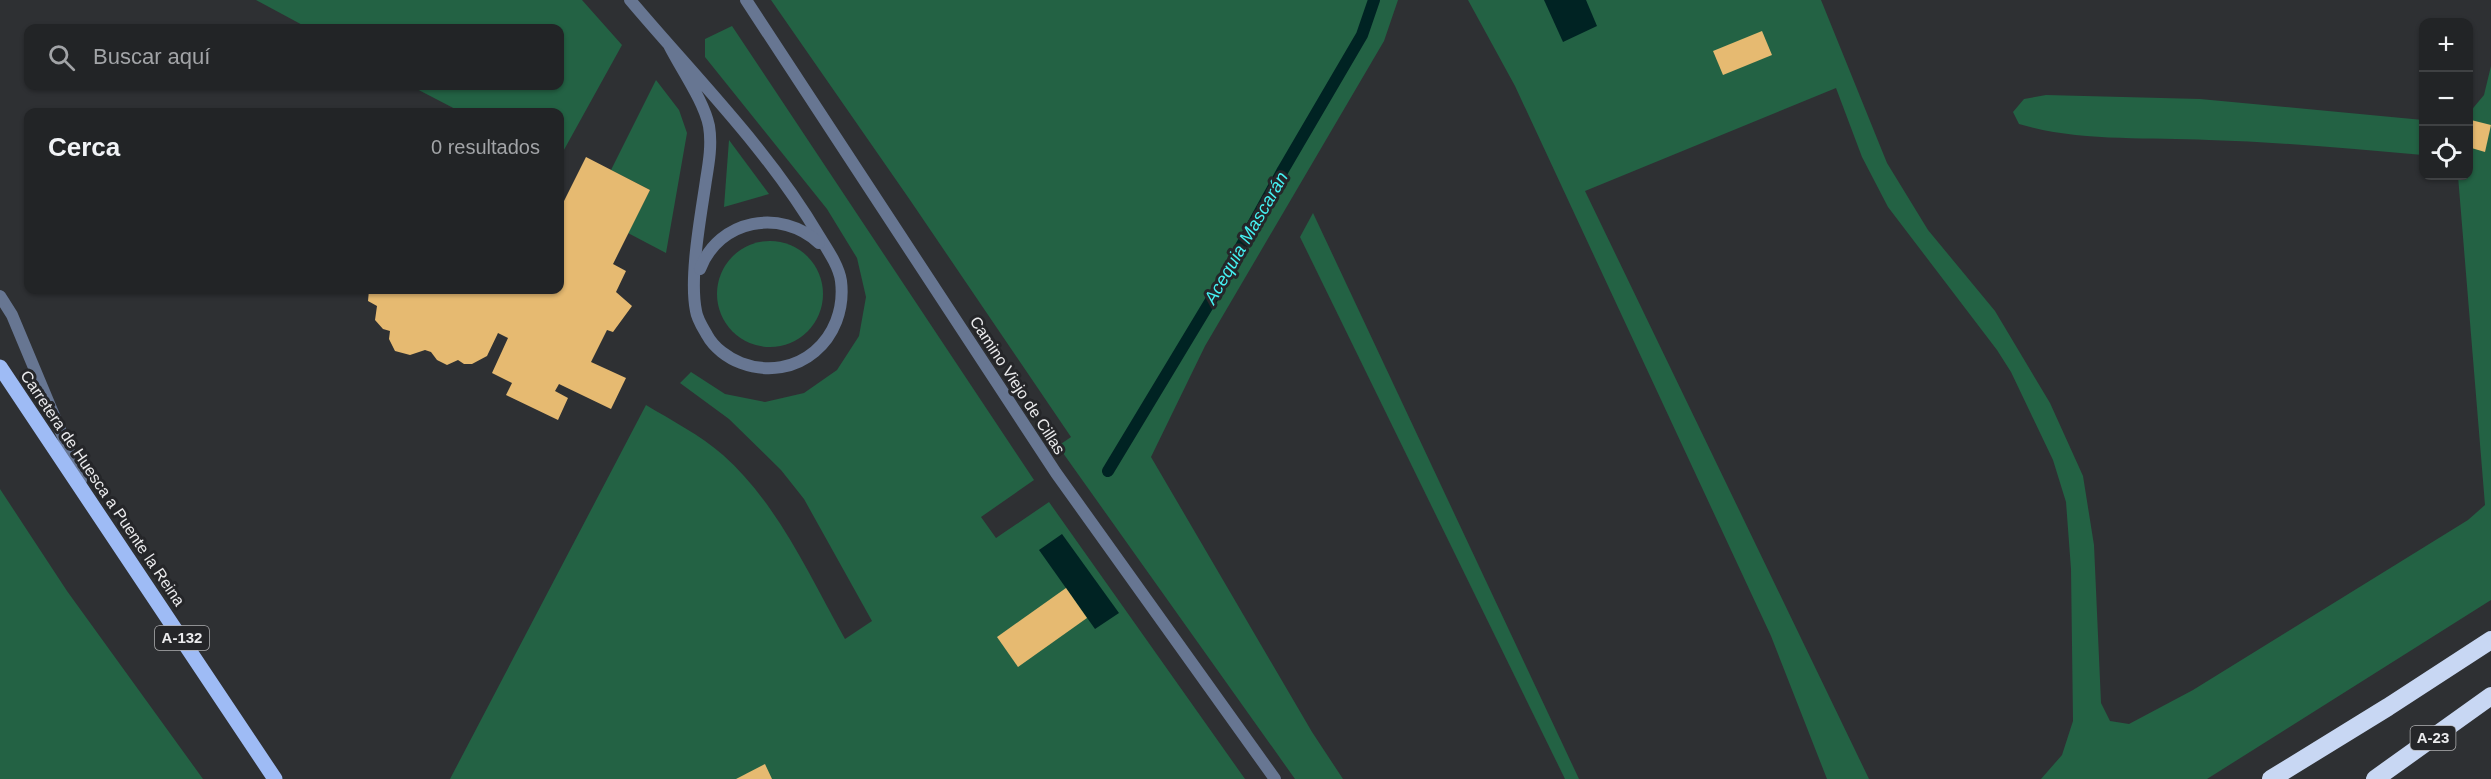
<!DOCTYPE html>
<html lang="es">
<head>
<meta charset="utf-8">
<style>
  :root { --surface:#222426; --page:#2e3032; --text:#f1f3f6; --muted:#a2a4a7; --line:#3f4143 }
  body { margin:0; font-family:Helvetica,sans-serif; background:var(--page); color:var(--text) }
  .controls { position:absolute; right:18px; top:18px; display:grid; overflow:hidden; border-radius:12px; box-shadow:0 2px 4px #0004 }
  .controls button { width:54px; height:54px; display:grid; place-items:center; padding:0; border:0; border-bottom:2px solid var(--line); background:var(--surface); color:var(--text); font:30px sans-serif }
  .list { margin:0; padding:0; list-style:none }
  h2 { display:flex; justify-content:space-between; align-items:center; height:78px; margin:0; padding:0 24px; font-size:26px }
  h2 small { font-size:20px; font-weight:400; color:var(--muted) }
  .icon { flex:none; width:33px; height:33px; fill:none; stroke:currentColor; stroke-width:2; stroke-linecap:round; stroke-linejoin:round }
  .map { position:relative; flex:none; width:2491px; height:779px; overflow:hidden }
  .search { position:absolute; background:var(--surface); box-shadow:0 2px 4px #0004; left:24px; top:24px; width:540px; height:66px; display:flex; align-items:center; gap:15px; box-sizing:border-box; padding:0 21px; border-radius:12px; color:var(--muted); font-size:22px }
  .panel { position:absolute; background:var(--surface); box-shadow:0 2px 4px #0004; left:24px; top:108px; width:540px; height:186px; border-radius:12px }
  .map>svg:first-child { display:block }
  .green { fill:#236244 }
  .water { fill:#002323 }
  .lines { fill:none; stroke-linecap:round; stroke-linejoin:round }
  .stream { stroke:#002323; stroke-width:12 }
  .building { fill:#e6ba71 }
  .lane { stroke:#677692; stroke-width:12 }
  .street { stroke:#677692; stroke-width:12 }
  .primary { stroke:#9ebbf5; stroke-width:15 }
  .highway { stroke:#c8d7f3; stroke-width:18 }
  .labels { text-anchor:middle; stroke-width:6; stroke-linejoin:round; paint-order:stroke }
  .shield { fill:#252629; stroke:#b0b0b2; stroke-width:1.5 }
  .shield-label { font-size:15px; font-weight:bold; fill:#ebebed }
  .street-label { font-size:16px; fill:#ebebed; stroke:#252629 }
  .water-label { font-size:18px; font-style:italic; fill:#45f0f1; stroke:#252629 }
</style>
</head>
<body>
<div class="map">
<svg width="2491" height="779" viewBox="0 0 2491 779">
  <rect width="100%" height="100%" fill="#2e3033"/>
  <g class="green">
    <polygon points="256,0 582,0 622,45 560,157 560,112 461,112 411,86 560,86 560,28 308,28"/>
    <polygon points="771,0 1398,0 1384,41 1205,346 1151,457 1312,732 1343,779 1295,779 1058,446 1071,437 910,200"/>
    <polygon points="1468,0 1821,0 1887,163 1928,230 1995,311 2050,403 2083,476 2094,545 2101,703 2110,721 2129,724 2193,690 2468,520 2485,505 2458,176 2468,176 2469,113 2484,95 2491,66 2491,600 2207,779 2041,779 2062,755 2073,721 2071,569 2066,502 2053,460 2011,372 1997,350 1888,207 1862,157 1836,88 1585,191 1869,779 1827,779 1771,636 1515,86"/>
    <path d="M 732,26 L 1034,480 L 981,517 L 996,538 L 1049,502 L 1245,779 L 450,779 L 646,405 C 671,420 700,435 723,455 C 778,504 809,575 845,639 L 872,621 L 804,499 L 781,470 L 729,419 L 680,383 L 691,372 L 725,394 L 765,402 L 804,393 L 837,370 L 859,336 L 866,297 L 857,258 L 827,209 L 705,57 L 705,39 Z"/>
    <polygon points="656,80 679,110 687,133 666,253 628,233 650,190 611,170"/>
    <path d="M 2046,95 L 2200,99 L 2423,120 L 2423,155 C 2352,149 2281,142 2209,140 C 2147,137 2079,142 2019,124 L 2013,112 L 2024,99 Z"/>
    <polygon points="729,140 769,194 724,207"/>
    <polygon points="1313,213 1579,779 1565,779 1300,237"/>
    <circle cx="770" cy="294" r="53"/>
    <polygon points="0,489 67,591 203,779 0,779"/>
  </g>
  <g class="water">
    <polygon points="1544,0 1586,0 1597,26 1563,42"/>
    <polygon points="1062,534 1119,613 1095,629 1039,550"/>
  </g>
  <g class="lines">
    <polyline class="stream" points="1108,471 1216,292 1283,170 1362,35 1374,0"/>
  </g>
  <g class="building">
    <polygon points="1762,31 1772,55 1723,75 1713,51"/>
    <polygon points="2471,120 2491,125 2485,152 2468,147 2468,130"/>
    <polygon points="586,157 650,190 613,264 626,271 616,292 632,306 613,332 607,330 591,362 626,378 611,409 559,384 555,391 568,398 558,420 506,395 512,383 492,373 508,338 498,333 487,356 472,364 464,364 458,360 447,365 437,360 431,352 425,350 410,355 395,351 389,339 390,331 383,329 375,320 377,306 368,301 369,290 560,290 560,209"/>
    <polygon points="1066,588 1087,618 1018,667 997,637"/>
    <polygon points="765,764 772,779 736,779"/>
  </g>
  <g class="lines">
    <g class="lane">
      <path d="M 630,0 C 695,77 768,149 819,236 C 827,249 839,266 841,281 C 848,339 797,384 741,363 C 728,358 714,348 707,335 C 703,328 697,319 696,311 C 689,277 701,215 706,180 C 709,162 712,144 709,126 C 704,101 681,69 669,45"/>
      <path d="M 700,269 C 719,219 781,208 819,243"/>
      <polyline points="0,296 12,315 81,480"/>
    </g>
    <polyline class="street" points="746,0 1056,473 1275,779"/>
    <polyline class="primary" points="0,367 275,779"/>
    <g class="highway">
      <polyline points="2271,779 2388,707 2491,640"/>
      <polyline points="2375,779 2491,696"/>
    </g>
  </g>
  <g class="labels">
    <g class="shield">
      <rect x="155" y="626" width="54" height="24" rx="4.5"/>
      <rect x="2410.5" y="726" width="45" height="24" rx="4.5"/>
    </g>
    <g class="shield-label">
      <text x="182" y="643">A-132</text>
      <text x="2433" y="743">A-23</text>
    </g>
    <g class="street-label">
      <text transform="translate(1018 385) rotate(57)" y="6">Camino Viejo de Cillas</text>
      <text transform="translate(103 488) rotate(56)" y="6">Carretera de Huesca a Puente la Reina</text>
    </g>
    <g class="water-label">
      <text transform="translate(1246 238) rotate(-60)" y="6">Acequia Mascarán</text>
    </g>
  </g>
</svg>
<div class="controls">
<button>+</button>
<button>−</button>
<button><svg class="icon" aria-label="locate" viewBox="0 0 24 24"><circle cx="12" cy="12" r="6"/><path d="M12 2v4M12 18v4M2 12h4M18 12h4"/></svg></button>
</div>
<div class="search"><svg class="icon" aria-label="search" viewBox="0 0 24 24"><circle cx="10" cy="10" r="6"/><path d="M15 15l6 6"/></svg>Buscar aquí</div>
<section class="panel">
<h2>Cerca<small>0 resultados</small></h2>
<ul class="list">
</ul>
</section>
</div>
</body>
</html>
